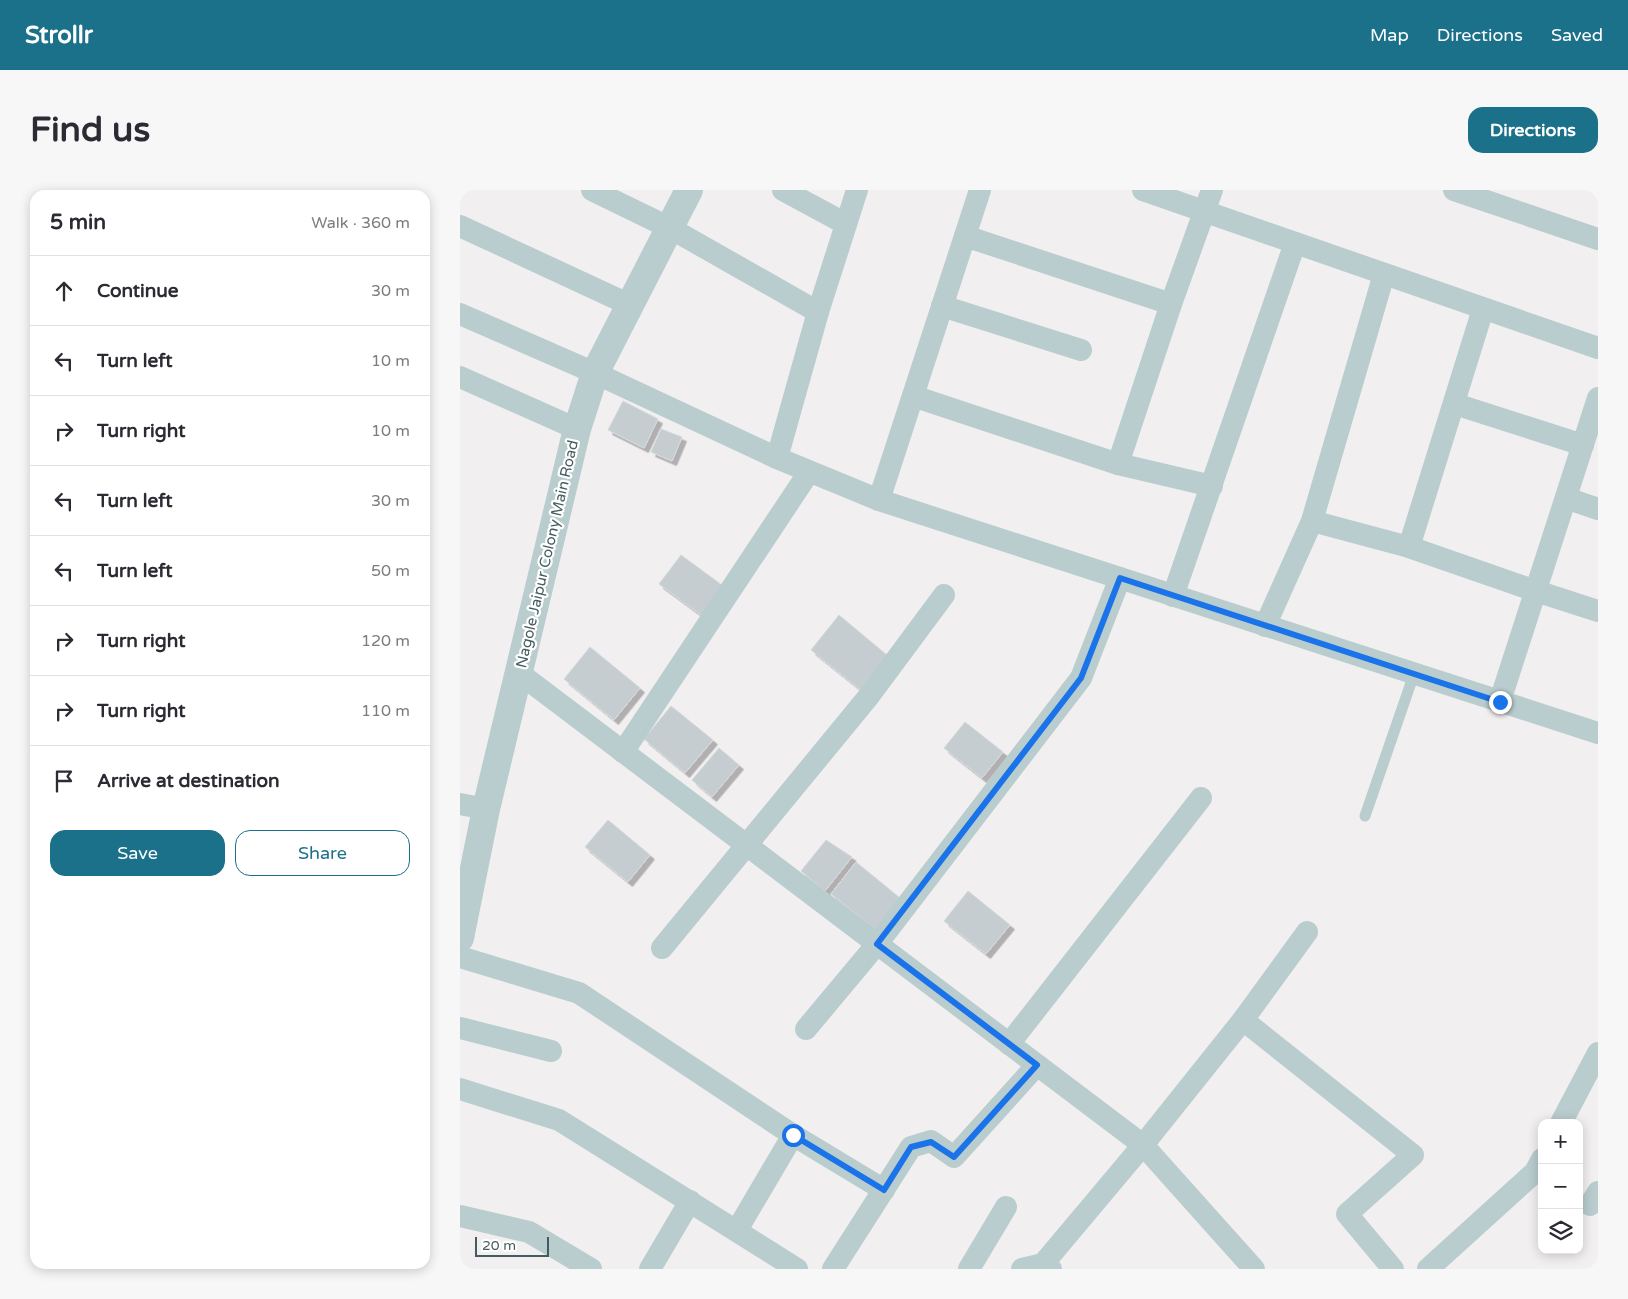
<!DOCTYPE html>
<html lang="en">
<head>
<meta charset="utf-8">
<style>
  :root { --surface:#fff; --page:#f7f7f7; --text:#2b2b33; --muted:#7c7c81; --line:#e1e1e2; --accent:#1b708a }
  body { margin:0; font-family:"Varela Round",sans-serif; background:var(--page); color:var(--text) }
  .controls { position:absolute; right:15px; bottom:15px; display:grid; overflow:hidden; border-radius:10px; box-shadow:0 2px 12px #0003 }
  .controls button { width:45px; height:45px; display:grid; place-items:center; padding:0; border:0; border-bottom:1px solid var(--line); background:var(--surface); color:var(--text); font:25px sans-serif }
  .scale { position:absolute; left:15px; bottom:12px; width:74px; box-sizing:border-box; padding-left:5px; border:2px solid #455c5f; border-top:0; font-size:14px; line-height:18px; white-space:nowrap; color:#455c5f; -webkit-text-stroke:4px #fff; paint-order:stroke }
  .stop { position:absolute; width:15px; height:15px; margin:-11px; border:4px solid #1a73e8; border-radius:50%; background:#fff }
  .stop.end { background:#1a73e8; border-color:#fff; box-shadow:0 1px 5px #0008 }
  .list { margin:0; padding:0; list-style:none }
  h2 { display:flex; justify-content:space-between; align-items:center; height:65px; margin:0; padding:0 20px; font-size:21px }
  h2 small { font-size:16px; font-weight:400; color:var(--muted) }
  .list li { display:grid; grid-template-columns:32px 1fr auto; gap:15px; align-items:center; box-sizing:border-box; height:70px; padding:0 20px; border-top:1px solid var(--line) }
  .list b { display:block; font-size:19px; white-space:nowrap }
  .list em { font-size:16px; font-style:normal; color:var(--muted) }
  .actions { display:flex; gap:10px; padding:15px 20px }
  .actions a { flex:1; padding:11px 0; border:1px solid var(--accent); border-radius:15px; text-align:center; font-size:18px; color:var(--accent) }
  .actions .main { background:var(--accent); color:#fff }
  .icon { flex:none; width:28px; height:28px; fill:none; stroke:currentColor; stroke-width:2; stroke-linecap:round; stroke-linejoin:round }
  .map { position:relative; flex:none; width:1138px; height:1079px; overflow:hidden; border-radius:15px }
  header { display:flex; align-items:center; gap:30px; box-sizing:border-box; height:70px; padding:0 25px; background:var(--accent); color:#fff }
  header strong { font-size:24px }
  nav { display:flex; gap:28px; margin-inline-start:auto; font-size:18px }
  .intro { display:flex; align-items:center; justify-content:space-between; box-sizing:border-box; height:120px; padding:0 30px }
  h1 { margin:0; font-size:35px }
  .button { padding:12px 22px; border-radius:15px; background:var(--accent); color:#fff; font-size:18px; font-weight:700 }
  main { display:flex; gap:30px; padding:0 30px }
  aside { flex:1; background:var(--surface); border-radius:15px; box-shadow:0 2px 12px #0003 }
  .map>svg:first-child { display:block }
  .building { fill:#c6cdd0; stroke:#d3d9dc; filter:url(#shadow) }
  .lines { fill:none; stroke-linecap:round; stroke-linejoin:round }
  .service { stroke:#b9ccce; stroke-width:11 }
  .minor { stroke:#b9ccce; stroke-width:22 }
  .tertiary { stroke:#b9ccce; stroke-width:28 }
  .route { stroke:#1a73e8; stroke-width:6 }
  .labels { text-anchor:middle; stroke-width:4.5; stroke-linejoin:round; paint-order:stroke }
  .street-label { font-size:15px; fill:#455c5f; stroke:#fff }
</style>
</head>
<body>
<header>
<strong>Strollr</strong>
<nav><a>Map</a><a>Directions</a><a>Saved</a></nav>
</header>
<div class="intro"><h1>Find us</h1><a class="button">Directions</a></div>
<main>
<aside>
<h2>5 min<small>Walk · 360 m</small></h2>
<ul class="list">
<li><svg class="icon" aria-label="ahead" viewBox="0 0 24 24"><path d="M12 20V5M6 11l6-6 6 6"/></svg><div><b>Continue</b></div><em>30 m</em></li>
<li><svg class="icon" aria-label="left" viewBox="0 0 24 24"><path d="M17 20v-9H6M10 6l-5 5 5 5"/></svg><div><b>Turn left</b></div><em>10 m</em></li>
<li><svg class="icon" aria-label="right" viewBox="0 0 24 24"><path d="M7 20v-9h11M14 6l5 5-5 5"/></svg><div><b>Turn right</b></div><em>10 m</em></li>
<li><svg class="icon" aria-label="left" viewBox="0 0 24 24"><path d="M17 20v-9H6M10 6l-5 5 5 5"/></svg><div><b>Turn left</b></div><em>30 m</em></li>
<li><svg class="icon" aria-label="left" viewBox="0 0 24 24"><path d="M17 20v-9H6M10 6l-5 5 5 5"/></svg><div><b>Turn left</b></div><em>50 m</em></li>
<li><svg class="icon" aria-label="right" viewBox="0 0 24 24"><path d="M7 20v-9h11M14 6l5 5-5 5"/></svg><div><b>Turn right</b></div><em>120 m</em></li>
<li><svg class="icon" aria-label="right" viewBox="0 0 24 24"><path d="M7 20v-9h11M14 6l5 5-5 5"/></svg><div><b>Turn right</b></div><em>110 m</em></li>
<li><svg class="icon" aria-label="arrive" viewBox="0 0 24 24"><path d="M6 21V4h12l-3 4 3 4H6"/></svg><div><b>Arrive at destination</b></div></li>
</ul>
<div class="actions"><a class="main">Save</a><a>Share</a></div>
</aside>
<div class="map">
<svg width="1138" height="1079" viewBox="0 0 1138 1079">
  <defs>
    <filter id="shadow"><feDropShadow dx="4.5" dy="4.5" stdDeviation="0" flood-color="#0004"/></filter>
  </defs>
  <rect width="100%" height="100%" fill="#f2eff0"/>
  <g class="building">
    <polygon points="163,211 198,229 184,258 148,240"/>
    <polygon points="201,239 222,247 212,271 191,262"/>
    <polygon points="221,365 266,398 244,427 199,394"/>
    <polygon points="379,425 428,466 401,500 351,460"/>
    <polygon points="130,457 180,498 154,530 104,489"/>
    <polygon points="211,516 253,550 225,583 184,549"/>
    <polygon points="505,532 543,562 522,588 484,558"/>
    <polygon points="259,558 279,575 252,607 232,590"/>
    <polygon points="148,630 190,665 168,692 125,657"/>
    <polygon points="366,650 392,667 365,701 341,681"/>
    <polygon points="396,672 440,708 415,739 371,704"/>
    <polygon points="508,701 550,735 526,764 484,731"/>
  </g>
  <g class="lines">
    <polyline class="service" points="905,626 954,484"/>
    <g class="minor">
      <polyline points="132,0 210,38 358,122"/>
      <polyline points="323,0 386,34"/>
      <polyline points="683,0 1138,158"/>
      <polyline points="994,0 1138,49"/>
      <polyline points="0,36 170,115"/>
      <polyline points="505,46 711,114"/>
      <polyline points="482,116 621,160"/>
      <polyline points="0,124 135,183 317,268 419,310 1138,543"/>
      <polyline points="0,187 117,239"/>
      <polyline points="453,206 658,274 752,296"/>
      <polyline points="995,214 1123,255"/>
      <polyline points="317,268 358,122 397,0"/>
      <polyline points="658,274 711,114 752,0"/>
      <polyline points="1106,308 1138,319"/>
      <polyline points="419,310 520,0"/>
      <polyline points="852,331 949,357 1076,401 1138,421"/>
      <polyline points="949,357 1023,119"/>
      <polyline points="713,406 835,53"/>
      <polyline points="805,436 852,331 924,84"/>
      <polyline points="59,483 683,955 794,1079"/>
      <polyline points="1040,511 1138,208"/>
      <polyline points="163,562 349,282"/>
      <polyline points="0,614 26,619"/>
      <polyline points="202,758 409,506 484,405"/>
      <polyline points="0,767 119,803 333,945 424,1000"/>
      <polyline points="783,830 953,965 887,1024 933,1079"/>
      <polyline points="0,838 91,861"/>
      <polyline points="346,839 417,754 621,488 660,388"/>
      <polyline points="549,854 741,608"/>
      <polyline points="0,899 99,930 337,1079"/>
      <polyline points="1101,933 1138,863"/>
      <polyline points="1130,1015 1138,1002"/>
      <polyline points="0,1026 69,1042 131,1079"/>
      <polyline points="277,1040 333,945"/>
      <polyline points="583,1074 683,955 783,830 847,742"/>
      <polyline points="190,1079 230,1011"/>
      <polyline points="373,1079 451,957 471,951 494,967 577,875"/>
      <polyline points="509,1079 546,1017"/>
      <polyline points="562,1079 583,1074 591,1079"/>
      <polyline points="968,1079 1075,982 1082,969"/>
    </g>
    <polyline class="tertiary" points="0,748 26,619 117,239 135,183 229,0"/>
  </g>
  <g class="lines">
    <polyline class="route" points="333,945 424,1000 451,957 471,952 494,967 577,875 417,754 621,488 660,388 1040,512"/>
  </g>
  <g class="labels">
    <g class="street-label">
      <text transform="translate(87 364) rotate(-77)" y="5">Nagole Jaipur Colony Main Road</text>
    </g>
  </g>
</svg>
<div class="controls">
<button>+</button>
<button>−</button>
<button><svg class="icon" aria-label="layers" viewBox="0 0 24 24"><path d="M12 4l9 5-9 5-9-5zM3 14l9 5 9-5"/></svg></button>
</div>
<div class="scale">20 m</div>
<div class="stop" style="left:333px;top:945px"></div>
<div class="stop end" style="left:1040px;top:512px"></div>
</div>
</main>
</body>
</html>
